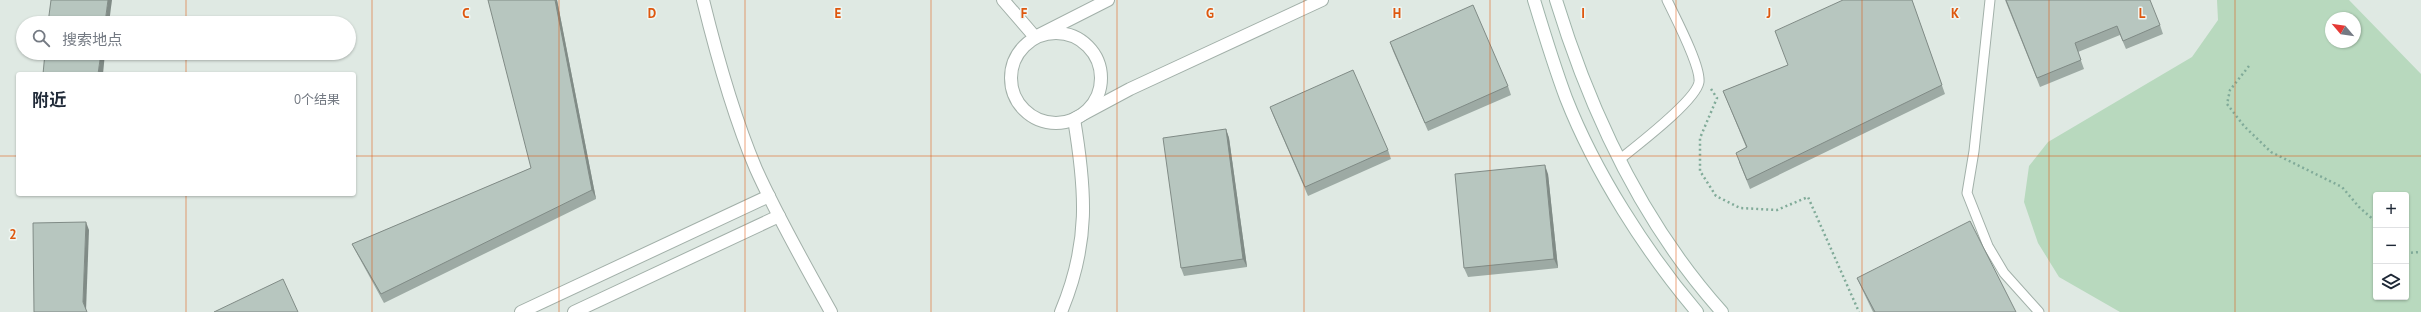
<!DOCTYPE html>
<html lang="zh">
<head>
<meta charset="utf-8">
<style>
  :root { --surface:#fff; --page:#f6f6f7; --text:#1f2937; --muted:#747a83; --line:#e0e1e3 }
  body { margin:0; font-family:"PT Sans","Noto Sans SC",sans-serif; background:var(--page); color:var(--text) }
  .controls { position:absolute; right:12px; bottom:12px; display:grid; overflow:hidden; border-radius:4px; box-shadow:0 1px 3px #0004 }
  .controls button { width:36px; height:36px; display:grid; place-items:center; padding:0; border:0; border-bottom:1px solid var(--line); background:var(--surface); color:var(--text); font:20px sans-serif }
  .compass { position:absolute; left:2325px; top:12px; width:36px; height:36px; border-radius:50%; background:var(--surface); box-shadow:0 1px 3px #0004; rotate:299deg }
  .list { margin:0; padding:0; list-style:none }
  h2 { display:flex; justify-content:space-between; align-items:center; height:52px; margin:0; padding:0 16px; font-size:17px }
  h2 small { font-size:13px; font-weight:400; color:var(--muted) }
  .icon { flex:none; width:22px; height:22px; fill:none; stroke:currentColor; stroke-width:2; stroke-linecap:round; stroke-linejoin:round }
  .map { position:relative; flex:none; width:2421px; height:312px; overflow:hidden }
  .search { position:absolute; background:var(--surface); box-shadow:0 1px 3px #0004; left:16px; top:16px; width:340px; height:44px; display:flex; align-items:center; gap:10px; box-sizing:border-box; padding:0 14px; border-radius:22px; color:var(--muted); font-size:15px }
  .panel { position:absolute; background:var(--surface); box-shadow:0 1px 3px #0004; left:16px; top:72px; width:340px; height:124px; border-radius:4px }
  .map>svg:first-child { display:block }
  .green { fill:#b8d9be; fill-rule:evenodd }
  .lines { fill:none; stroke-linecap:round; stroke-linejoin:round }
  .lane-casing { stroke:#a2b0a9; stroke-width:11 }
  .street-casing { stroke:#a2b0a9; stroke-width:14 }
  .secondary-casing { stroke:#9fb4aa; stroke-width:14 }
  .path { stroke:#81ab99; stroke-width:2.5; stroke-dasharray:2 3; stroke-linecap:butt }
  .lane { stroke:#fff; stroke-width:9 }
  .street { stroke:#fff; stroke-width:12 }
  .secondary { stroke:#fff; stroke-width:12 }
  .wall { fill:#9daaa4 }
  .shaded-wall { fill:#808b86 }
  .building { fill:#b7c6bf; stroke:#808b86 }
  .grid { fill:none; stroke:#de570e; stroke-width:1; stroke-opacity:0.55 }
  .grid-label { font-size:13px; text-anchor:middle; font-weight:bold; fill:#de570e; stroke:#eff6f2; stroke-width:3; stroke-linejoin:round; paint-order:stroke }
</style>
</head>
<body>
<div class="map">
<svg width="2421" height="312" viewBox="0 0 2421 312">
  <rect width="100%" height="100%" fill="#dfe9e3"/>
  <path class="green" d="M 2217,0 L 2349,0 L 2421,74 L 2421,312 L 2120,312 L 2059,277 L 2038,243 L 2024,202 L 2029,166 L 2048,142 L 2192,57 L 2218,20 ZM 2331,18 L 2355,18 L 2355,42 L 2331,42 ZM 2376,195 L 2406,195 L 2406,297 L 2376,297 Z"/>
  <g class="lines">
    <g class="lane-casing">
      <g id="lane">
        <polyline points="1990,0 1974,151 1967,193 1988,246 2004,273 2039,312"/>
        <path d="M 1619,160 C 1636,146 1696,101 1699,82 C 1701,66 1675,17 1667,0"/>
      </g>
    </g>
    <g class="street-casing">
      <g id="street">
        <path d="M 703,0 C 717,57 733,115 756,169 C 778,218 805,265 831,312"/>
        <polyline points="1003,0 1035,37 1108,0"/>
        <circle cx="1056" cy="78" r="45"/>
        <polyline points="521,312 769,196"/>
        <polyline points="574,312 779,216"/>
        <path d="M 1061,312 C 1090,243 1086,191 1074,119 L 1130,89 L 1322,0"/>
      </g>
    </g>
    <g class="secondary-casing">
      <g id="secondary">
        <path d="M 1534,0 C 1544,33 1554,66 1566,98 C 1595,172 1646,252 1697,312"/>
        <path d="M 1556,0 C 1591,114 1642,223 1722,312"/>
      </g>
    </g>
    <g class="path">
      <polyline points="2249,66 2230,90 2227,104 2244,126 2271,152 2342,187 2359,207 2376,222"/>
      <polyline points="1711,89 1717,98 1700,138 1700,171 1716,196 1740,208 1777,210 1808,197 1859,312"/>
      <polyline points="2406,253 2421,252"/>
    </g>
    <use href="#lane" class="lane"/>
    <use href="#street" class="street"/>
    <use href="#secondary" class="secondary"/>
  </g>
  <g class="wall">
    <polygon points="557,0 596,199 384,303 356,252 352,244 531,168"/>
    <polygon points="1912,0 1945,94 1750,189 1739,162 1746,147 1723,91 1788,65"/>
    <polygon points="2005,0 2160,25 2163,34 2126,49 2120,35 2078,52 2084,69 2040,87"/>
    <polygon points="1390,42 1508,86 1511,95 1428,131 1393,51"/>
    <polygon points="1270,107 1388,150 1391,159 1308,196 1273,115"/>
    <polygon points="1226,129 1229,138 1247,267 1184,276 1181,268"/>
    <polygon points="1548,174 1558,268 1468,277 1464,268"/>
    <polygon points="1857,278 2016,312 1873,312 1861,287"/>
  </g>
  <g class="shaded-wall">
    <polygon points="108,0 112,0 109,23 105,23"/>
    <polygon points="555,0 557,0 596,199 592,190"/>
    <polygon points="101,53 105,53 103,74 98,74"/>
    <polygon points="1226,129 1229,138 1247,267 1243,259"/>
    <polygon points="1545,165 1548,174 1558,268 1554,259"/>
    <polygon points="86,222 89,230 86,311 83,302"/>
  </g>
  <g class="building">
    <polygon points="51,0 108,0 105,23 48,23"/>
    <polygon points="488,0 555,0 592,190 381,294 352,244 531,168"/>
    <polygon points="1843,0 1912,0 1942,85 1747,180 1736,153 1747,147 1723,91 1788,65 1775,31"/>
    <polygon points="2006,0 2150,0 2160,25 2123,41 2117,26 2075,43 2081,60 2037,78"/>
    <polygon points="1473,5 1508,86 1425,123 1390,42"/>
    <polygon points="45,53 101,53 98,74 43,74"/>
    <polygon points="1353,70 1388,150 1305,187 1270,107"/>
    <polygon points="1226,129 1243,259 1181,268 1163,138"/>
    <polygon points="1545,165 1554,259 1464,268 1455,174"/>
    <polygon points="1970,221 2016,312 1875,312 1857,278"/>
    <polygon points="86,222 83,302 87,312 34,312 33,223"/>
    <polygon points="283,279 298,312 214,312"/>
  </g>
  <path class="grid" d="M 186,0 L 186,23M 372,0 L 372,312M 559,0 L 559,312M 745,0 L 745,312M 931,0 L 931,312M 1117,0 L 1117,312M 1304,0 L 1304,312M 1490,0 L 1490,312M 1676,0 L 1676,312M 1862,0 L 1862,312M 2049,0 L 2049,312M 2235,0 L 2235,312M 186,53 L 186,74M 0,156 L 18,156M 354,156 L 2421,156M 186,194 L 186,312"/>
  <g class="grid-label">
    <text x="466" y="18">C</text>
    <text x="652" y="18">D</text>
    <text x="838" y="18">E</text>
    <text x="1024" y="18">F</text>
    <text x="1210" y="18">G</text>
    <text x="1397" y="18">H</text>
    <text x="1583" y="18">I</text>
    <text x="1769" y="18">J</text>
    <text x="1955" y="18">K</text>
    <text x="2142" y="18">L</text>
    <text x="13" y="239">2</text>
  </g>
</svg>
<div class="controls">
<button>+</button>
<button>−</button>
<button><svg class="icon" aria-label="layers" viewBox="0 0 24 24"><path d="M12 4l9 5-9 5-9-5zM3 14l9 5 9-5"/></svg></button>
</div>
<svg class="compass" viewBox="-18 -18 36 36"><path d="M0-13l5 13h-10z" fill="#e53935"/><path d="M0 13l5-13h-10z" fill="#747a83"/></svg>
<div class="search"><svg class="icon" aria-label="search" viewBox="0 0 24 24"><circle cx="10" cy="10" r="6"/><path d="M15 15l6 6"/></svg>搜索地点</div>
<section class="panel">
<h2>附近<small>0个结果</small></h2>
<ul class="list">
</ul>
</section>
</div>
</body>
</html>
